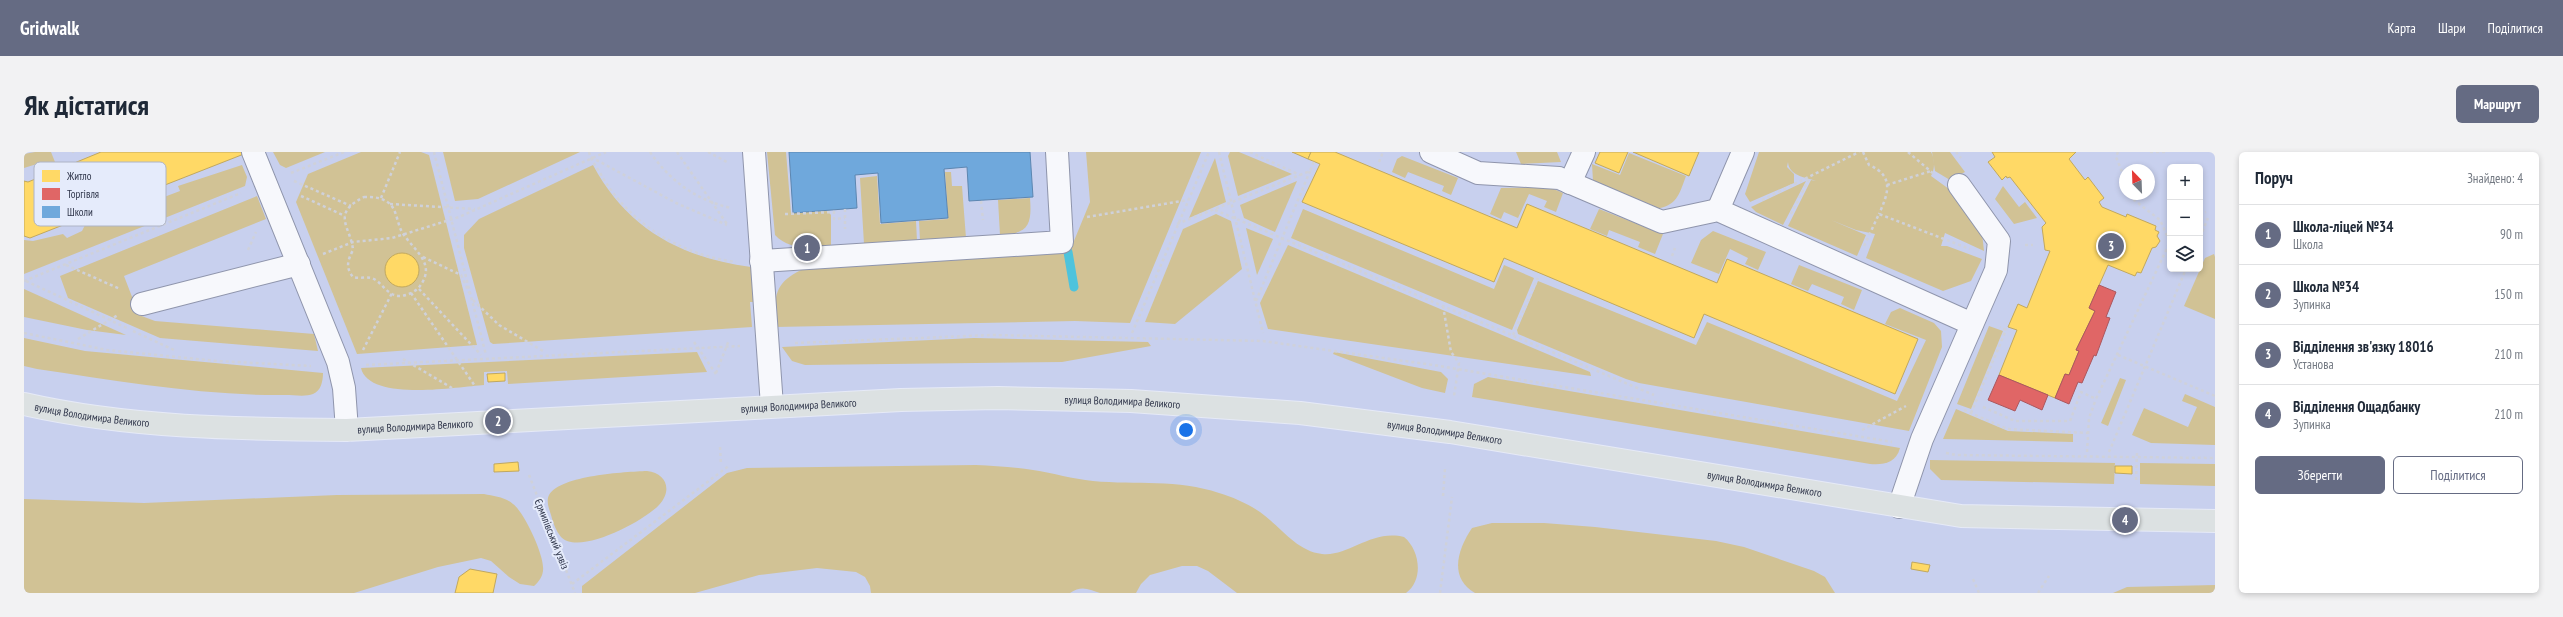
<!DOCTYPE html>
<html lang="uk">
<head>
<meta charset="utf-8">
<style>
  :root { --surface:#fff; --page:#f2f2f3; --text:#1f2937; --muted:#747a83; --line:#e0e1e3; --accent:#656b83 }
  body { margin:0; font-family:"PT Sans Narrow",sans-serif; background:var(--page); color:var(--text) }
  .controls { position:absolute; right:12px; top:12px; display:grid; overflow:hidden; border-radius:6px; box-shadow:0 2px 6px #0003 }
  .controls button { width:36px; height:36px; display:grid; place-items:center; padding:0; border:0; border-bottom:1px solid var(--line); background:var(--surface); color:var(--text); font:20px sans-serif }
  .compass { position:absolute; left:2095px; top:12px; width:36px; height:36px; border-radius:50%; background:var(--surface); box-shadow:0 2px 6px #0003; rotate:337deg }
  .you { position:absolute; left:1162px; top:278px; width:14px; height:14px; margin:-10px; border:3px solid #fff; border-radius:50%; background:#1a73e8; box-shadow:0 0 0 6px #1a73e833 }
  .badge { display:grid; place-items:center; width:26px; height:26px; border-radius:50%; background:var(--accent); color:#fff; font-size:13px; font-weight:700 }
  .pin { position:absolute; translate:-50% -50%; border:2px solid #fff; box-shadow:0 1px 4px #0006 }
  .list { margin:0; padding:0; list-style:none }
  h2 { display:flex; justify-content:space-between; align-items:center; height:52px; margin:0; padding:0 16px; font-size:17px }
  h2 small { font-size:13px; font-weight:400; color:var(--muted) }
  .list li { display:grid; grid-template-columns:26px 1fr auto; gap:12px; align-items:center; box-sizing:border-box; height:60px; padding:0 16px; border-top:1px solid var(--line) }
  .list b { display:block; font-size:15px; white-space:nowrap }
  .list p { margin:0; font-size:13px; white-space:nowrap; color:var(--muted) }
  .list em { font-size:13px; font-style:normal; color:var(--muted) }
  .actions { display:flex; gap:8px; padding:12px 16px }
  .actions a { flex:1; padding:9px 0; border:1px solid var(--accent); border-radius:6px; text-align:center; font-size:14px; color:var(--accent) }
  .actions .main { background:var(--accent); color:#fff }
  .icon { flex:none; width:22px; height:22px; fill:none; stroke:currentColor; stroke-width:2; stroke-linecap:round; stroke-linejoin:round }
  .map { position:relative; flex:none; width:2191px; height:441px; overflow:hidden; border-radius:6px }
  header { display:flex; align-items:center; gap:24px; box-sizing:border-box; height:56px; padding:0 20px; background:var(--accent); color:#fff }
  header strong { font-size:19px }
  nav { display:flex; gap:22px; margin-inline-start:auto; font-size:14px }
  .intro { display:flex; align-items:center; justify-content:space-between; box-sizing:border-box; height:96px; padding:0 24px }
  h1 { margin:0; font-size:28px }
  .button { padding:10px 18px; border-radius:6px; background:var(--accent); color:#fff; font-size:14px; font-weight:700 }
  main { display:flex; gap:24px; padding:0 24px }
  aside { flex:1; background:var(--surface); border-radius:6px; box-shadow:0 2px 6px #0003 }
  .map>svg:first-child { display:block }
  .green { fill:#d1c295 }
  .homes { fill:#ffd966; stroke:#c1a85e }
  .shops { fill:#e06666; stroke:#ab575e }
  .schools { fill:#6fa8dc; stroke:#5c86b0 }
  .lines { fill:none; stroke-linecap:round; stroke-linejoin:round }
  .stream { stroke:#4ec3dc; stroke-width:9 }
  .minor-casing { stroke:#8f95ac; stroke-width:24 }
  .major-casing { stroke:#e6eaf7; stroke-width:24 }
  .path { stroke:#cfd1da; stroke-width:2.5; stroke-dasharray:3 3; stroke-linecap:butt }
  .minor { stroke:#f7f8fc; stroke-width:22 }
  .major { stroke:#dce1e2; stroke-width:22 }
  .labels { text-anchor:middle; stroke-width:4; stroke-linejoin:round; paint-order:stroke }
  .street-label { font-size:11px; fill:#2f354a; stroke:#e5ebfb }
  .key { fill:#e5ebfb; stroke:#aeb4c6; stroke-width:1 }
  .key-label { font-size:11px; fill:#2f354a }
</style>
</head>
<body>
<header>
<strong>Gridwalk</strong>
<nav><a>Карта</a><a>Шари</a><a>Поділитися</a></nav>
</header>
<div class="intro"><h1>Як дістатися</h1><a class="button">Маршрут</a></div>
<main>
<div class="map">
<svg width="2191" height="441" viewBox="0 0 2191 441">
  <rect width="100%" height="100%" fill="#c8d0ee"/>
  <g class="green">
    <polygon points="11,0 27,0 31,10 18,15 16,11 0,16 0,2"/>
    <polygon points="249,0 301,0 262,16 256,13"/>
    <polygon points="337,0 397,0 405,3 453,193 333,202 272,50 284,22"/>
    <polygon points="419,0 556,0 454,47 431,49"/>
    <path d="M 743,0 L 762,0 L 767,61 L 804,59 L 807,63 L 807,94 C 787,95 766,99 751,83 Z"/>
    <path d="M 1062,0 L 1177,0 L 1106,171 L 1051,169 L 751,175 C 751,147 748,132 777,118 L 1045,101 L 1066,50 Z"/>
    <polygon points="1206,0 1215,0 1268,22 1214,44 1204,4"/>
    <polygon points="1492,0 1533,0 1537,10 1497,12"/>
    <path d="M 1735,0 L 1907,0 C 1911,7 1911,17 1907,24 L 1925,37 L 1958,81 L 1960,99 L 1921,81 L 1917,94 L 1923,94 L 1958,107 L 1947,129 L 1919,139 L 1842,106 L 1851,82 L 1832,78 L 1807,68 L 1842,83 L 1833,104 L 1764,74 L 1787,28 L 1792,29 C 1781,25 1765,24 1764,10 L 1763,15 L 1770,22 L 1770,31 L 1726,50 L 1721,42 Z"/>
    <polygon points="1908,0 1926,0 1941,20 1926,28 1911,19"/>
    <path d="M 1605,1 L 1662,24 C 1655,43 1653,54 1631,57 L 1569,29 L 1568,12 L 1596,23 Z"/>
    <polygon points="1378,4 1434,26 1427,43 1418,39 1420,34 1384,20 1381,26 1368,20 1373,7"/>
    <polygon points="1191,6 1202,50 1165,66"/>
    <polygon points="218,13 223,25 221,34 0,122 0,88 9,89 39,82 43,86 58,79 61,73 91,60 95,62 156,39 154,34"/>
    <path d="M 569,13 C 603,77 658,106 727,115 L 730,150 L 726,150 L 728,175 L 469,192 L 466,190 L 440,96 L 440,83 L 455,67 Z"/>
    <polygon points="921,20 927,20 928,34 938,34 942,86 896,89 895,69 924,67"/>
    <polygon points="853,24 856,72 892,69 893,89 840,92 836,26"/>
    <polygon points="1273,29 1251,80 1220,66 1216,53"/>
    <polygon points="1782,29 1759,73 1732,60 1727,55"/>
    <polygon points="1979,34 1995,55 2001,50 2013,66 1990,72 1971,47"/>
    <polygon points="1525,35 1539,41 1532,60 1520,55 1523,49 1505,42 1494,66 1480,60 1477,67 1466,62 1477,36"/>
    <polygon points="233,44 242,67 100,124 115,163 131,169 290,182 294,199 136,186 44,146 36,124"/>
    <path d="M 1006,46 C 1008,72 1005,82 976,83 L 974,48 Z"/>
    <polygon points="1279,57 1470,137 1480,113 1510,126 1488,178 1267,86"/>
    <polygon points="1575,57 1639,82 1631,102 1614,95 1616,90 1585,78 1583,84 1566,77"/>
    <polygon points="1192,62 1207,69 1218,117 1151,172 1121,170 1159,77"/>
    <polygon points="1222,76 1249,87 1233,123"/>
    <polygon points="1689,79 1742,100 1734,118 1721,112 1724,106 1706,97 1695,122 1667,111 1677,88"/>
    <polygon points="1264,93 1566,220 1567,224 1244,177 1236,151"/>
    <polygon points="2190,102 2191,105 2191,167 2160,154 2181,106"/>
    <polygon points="1775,113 1838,138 1830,158 1817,152 1820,145 1788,132 1784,139 1767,132"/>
    <polygon points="1514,129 1672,193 1683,170 1873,249 1902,188 1861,172 1867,160 1876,156 1910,171 1917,179 1918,195 1885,279 1615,231 1602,227 1494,182 1493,178"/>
    <polygon points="0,137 102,183 63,178 0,165"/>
    <polygon points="1965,174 1979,179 1947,257 1933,252"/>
    <path d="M 0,186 L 61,199 L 299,221 C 299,229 297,239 289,242 C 282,245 269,243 262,243 C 179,244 95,229 13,217 L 0,214 Z"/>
    <polygon points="950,186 1124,190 1127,194 1038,210 781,213 768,209 758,195"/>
    <path d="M 673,200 L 683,220 L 484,232 L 483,219 L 460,220 L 460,233 C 433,235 345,250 337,216 Z"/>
    <polygon points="1310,200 1417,220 1424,227 1421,241 1398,236 1309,202"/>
    <path d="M 1464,225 L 1876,296 C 1872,311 1860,313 1846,312 L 1448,245 L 1450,232 Z"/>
    <polygon points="2096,226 2102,228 2084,274 2077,271"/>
    <polygon points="2161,242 2191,255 2191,293 2127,291 2108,283 2120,256 2164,275 2173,255 2158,249"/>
    <polygon points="1932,257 1984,279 2049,282 2049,290 1919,287"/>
    <polygon points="1906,308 2091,311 2090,332 1917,328 1906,317"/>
    <polygon points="2116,311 2191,312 2191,334 2116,332"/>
    <path d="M 952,313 C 971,314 990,315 1009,318 C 1030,321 1048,327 1069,329 C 1112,333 1154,327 1195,341 C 1209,345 1224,352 1236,360 C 1256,374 1272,399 1298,402 C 1325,405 1347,377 1380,385 C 1396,398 1400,428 1382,441 L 1213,441 L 1184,419 L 1173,414 L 1158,414 L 1126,423 L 1117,432 L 1112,441 C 1101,441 1085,441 1076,441 C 1065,437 1057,433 1046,441 L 847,441 L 846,434 L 841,425 L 832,420 L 793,416 L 735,423 L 671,441 L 558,441 L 558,434 L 703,321 L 723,316 Z"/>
    <path d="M 623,319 C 642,321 649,338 635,353 C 620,369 555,404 537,385 C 532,379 529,371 527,363 C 525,357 522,349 525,343 C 537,323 601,320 623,319 Z"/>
    <path d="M 460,342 C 470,344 481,345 489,352 C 500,360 519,401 519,415 C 520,423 515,430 510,434 L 496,432 L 485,425 L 467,409 L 457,406 L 414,415 L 330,441 L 0,441 L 0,347 L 120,351 L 313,343 Z"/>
    <path d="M 1468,371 L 1520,371 L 1571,375 L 1692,389 L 1720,395 L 1790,419 L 1801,425 L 1811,441 L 1451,441 C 1425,426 1433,398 1448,376 Z"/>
    <polygon points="2191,433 2191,441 2089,441 2103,435"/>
  </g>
  <g class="homes">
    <polygon points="77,0 225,0 6,86 0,84 0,29 4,30"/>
    <polygon points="1268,0 1287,0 1284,7"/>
    <polygon points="1287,0 1311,0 1493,76 1503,52 1693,131 1703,107 1894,187 1871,242 1680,162 1670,186 1480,106 1470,130 1278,50 1296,12 1284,7"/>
    <polygon points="1576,0 1604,0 1595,21 1571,11"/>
    <polygon points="1609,0 1675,0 1665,24"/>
    <polygon points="1968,0 2052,0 2045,7 2061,28 2064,25 2080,46 2075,50 2078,55 2102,65 2103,62 2132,74 2131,78 2135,80 2133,84 2136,89 2132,95 2128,96 2117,121 2113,120 2111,124 2084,113 2065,156 2071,159 2052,198 2055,199 2045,223 2041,222 2031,246 1975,223 1993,178 1984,175 1994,152 2003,156 2026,99 2021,98 2018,75 2022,71 1986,25 1983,26 1982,24 1978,28 1964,10 1971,5"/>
    <circle cx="378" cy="118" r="17"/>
    <polygon points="481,221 481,229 464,230 463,222"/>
    <polygon points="494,310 495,319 470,320 470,312"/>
    <polygon points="2091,314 2108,314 2108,322 2091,321"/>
    <polygon points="1888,410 1906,413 1904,420 1887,417"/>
    <polygon points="446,417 473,422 469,441 431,441 435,425"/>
  </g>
  <g class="shops">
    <polygon points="2075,133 2092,140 2082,165 2086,166 2072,204 2070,203 2058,231 2054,230 2045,252 2031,246 2041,222 2045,223 2055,199 2052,198 2071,159 2065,156"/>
    <polygon points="1975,223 2024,243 2018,258 1996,248 1991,259 1964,248"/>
  </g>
  <polygon class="schools" points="765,0 1006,0 1009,45 945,49 943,15 920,17 924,66 857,71 854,21 831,23 833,56 769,61"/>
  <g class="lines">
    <polyline class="stream" points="1038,90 1044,100 1050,135"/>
    <g class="minor-casing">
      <g id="minor">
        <polyline points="229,0 314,210 320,236 323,278"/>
        <polyline points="730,0 748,254"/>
        <polyline points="1407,0 1454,21 1535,26 1638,70 1694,58 1948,172"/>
        <polyline points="1546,31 1560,0"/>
        <polyline points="1694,58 1719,0"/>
        <polyline points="737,109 1038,90 1033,0"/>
        <polyline points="118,152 275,112"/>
        <polyline points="1875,355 1898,287 1972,118 1975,89 1935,33"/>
      </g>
    </g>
    <g class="major-casing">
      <g id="major">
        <path id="s1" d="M 0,252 C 105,276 215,277 323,278 L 877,248 L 974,246 L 1107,249 L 1276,261 L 1426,280 L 1937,364 L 2191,369"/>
      </g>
    </g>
    <g class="path">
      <polyline points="49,0 49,1"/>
      <polyline points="410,0 462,203"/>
      <path d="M 565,0 C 567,8 572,14 576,21 C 604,71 656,103 712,110"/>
      <path d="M 626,0 C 646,29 672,48 707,56"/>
      <polyline points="653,0 703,72"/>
      <polyline points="684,0 703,10"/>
      <polyline points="1195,0 1239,181"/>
      <polyline points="1226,0 1276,23"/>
      <path d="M 1839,0 L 1845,13 C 1871,24 1864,42 1855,62"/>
      <polyline points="1884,0 1911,23"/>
      <polyline points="1932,0 1937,6"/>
      <polyline points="2094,0 2092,5 2101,27"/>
      <polyline points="2126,0 2144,0"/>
      <polyline points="567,5 652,51 703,73"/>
      <polyline points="1355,10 1359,0"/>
      <polyline points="267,21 320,0"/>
      <polyline points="270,29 327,54"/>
      <polyline points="1863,33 1907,19"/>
      <polyline points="277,44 321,64"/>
      <path d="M 340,45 C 349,45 358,45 366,52 C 373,59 373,71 378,80 C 389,98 413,111 396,134 C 392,140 382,144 375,144 C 363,143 359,132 350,127 C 344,124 336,127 329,125 C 321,115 324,108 329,98 C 327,75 306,62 340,45 Z"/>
      <polyline points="357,46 376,0"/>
      <polyline points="1738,48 1835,0"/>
      <polyline points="957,49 959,68"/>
      <polyline points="366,52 451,57"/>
      <polyline points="821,57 821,77"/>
      <polyline points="1191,58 1630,243"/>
      <polyline points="761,62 810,60 810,67 821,66"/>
      <polyline points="1767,62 1786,25"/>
      <polyline points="2176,63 2182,60"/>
      <polyline points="1063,65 1164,48"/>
      <polyline points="1153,72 1286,19 1290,9"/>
      <polyline points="2176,85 2184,66"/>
      <polyline points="2001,93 2009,93"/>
      <polyline points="1840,94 1855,62 1946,97"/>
      <polyline points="224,98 232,80"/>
      <polyline points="299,102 329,90 368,86 435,65 582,0"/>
      <polyline points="1648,104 1651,96"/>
      <polyline points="399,105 437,123 446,142"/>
      <polyline points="42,113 96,137"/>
      <polyline points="0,129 217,41"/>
      <polyline points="2,129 103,176"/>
      <polyline points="395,137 457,203"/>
      <polyline points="387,141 451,234"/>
      <polyline points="449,148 475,173 519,199"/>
      <polyline points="1232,149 1286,19"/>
      <polyline points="1419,154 1427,200 1435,211 1430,244"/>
      <polyline points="109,179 150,198"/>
      <polyline points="0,181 83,198 193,209 287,214"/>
      <polyline points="1108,181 1185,0"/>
      <polyline points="1489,183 1514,126"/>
      <polyline points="54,187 94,163"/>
      <polyline points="670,190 692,222"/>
      <polyline points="771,191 968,183 1239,189 1409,213 1868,290"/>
      <polyline points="339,198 368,141"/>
      <polyline points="2094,203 2191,244"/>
      <polyline points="379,207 428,236"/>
      <polyline points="342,213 716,194"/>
      <polyline points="692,221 705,188"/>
      <polyline points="1959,255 1991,269 2046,269 2057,240 2072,247 2146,90 2136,68 2110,48 2107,42"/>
      <polyline points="1940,258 1983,277 2064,281"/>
      <polyline points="1947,261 1982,178 1976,175"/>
      <polyline points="1838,278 1882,254"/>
      <polyline points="696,295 697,313"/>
      <polyline points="2063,300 2065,266 2072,247"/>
      <polyline points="2085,300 2162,117"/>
      <polyline points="1922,301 1932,303 2191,306"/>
      <polyline points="505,323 551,441"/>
      <polyline points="2112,328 2113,300"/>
      <polyline points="1419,344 1421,316"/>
      <polyline points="1949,427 1955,441"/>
      <polyline points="548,432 706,313"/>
      <polyline points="1416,441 1428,345"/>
      <polyline points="2014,441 2025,424"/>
    </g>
    <use href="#minor" class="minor"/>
    <use href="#major" class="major"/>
  </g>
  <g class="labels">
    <g class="street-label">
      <text dy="4" stroke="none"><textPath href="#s1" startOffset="1101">вулиця Володимира Великого</textPath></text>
      <text dy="4" stroke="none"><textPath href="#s1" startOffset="777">вулиця Володимира Великого</textPath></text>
      <text dy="4" stroke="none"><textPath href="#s1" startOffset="69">вулиця Володимира Великого</textPath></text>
      <text dy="4" stroke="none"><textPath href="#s1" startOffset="393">вулиця Володимира Великого</textPath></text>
      <text dy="4" stroke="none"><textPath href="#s1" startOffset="1425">вулиця Володимира Великого</textPath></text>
      <text dy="4" stroke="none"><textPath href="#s1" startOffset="1749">вулиця Володимира Великого</textPath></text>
      <text transform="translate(528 382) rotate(68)" y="4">Єрмилівський узвіз</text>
    </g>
  </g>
  <rect x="10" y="10" width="132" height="64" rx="6" class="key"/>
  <rect x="18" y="18" width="18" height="12" fill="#ffd966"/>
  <rect x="18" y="36" width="18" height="12" fill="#e06666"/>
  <rect x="18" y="54" width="18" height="12" fill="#6fa8dc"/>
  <g class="key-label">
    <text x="43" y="28">Житло</text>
    <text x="43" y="46">Торгівля</text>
    <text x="43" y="64">Школи</text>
  </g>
</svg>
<div class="controls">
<button>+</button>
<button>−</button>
<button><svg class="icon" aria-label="layers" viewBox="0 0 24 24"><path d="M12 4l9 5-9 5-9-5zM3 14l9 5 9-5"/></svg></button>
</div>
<svg class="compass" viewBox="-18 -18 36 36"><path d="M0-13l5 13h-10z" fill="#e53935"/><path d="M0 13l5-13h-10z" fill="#747a83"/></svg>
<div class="you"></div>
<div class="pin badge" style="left:783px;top:96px">1</div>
<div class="pin badge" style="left:474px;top:269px">2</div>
<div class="pin badge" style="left:2087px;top:94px">3</div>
<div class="pin badge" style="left:2101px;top:368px">4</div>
</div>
<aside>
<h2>Поруч<small>Знайдено: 4</small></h2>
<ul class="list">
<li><span class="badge">1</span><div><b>Школа-ліцей №34</b><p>Школа</p></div><em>90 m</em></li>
<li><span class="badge">2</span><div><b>Школа №34</b><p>Зупинка</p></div><em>150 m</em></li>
<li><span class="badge">3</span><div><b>Вiддiлення зв'язку 18016</b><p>Установа</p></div><em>210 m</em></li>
<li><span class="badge">4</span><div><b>Відділення Ощадбанку</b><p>Зупинка</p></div><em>210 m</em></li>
</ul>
<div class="actions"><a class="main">Зберегти</a><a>Поділитися</a></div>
</aside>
</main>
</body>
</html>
